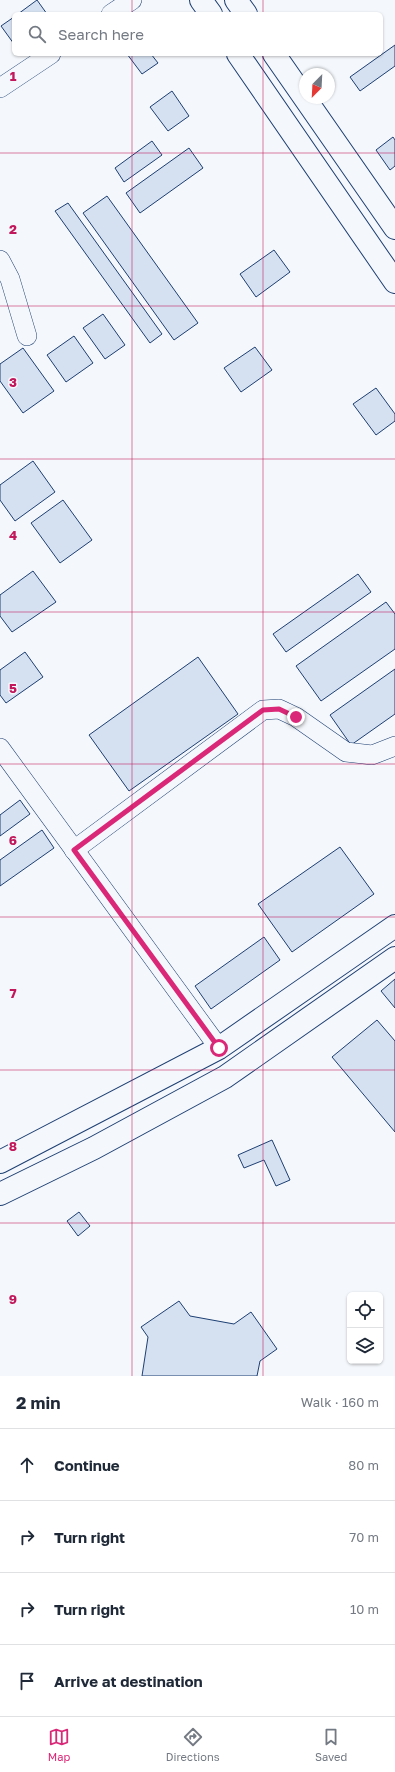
<!DOCTYPE html>
<html lang="en">
<head>
<meta charset="utf-8">
<style>
  :root { --surface:#fff; --page:#f2f2f3; --text:#1f2937; --muted:#747a83; --line:#e0e1e3; --accent:#db2777 }
  body { margin:0; font-family:"Golos Text",sans-serif; background:var(--page); color:var(--text) }
  .controls { position:absolute; right:12px; bottom:12px; display:grid; overflow:hidden; border-radius:6px; box-shadow:0 1px 3px #0004 }
  .controls button { width:36px; height:36px; display:grid; place-items:center; padding:0; border:0; border-bottom:1px solid var(--line); background:var(--surface); color:var(--text); font:20px sans-serif }
  .compass { position:absolute; left:299px; top:68px; width:36px; height:36px; border-radius:50%; background:var(--surface); box-shadow:0 1px 3px #0004; rotate:204deg }
  .stop { position:absolute; width:12px; height:12px; margin:-9px; border:3px solid #db2777; border-radius:50%; background:#fff }
  .stop.end { background:#db2777; border-color:#fff; box-shadow:0 1px 4px #0008 }
  .list { margin:0; padding:0; list-style:none }
  h2 { display:flex; justify-content:space-between; align-items:center; height:52px; margin:0; padding:0 16px; font-size:17px }
  h2 small { font-size:13px; font-weight:400; color:var(--muted) }
  .list li { display:grid; grid-template-columns:26px 1fr auto; gap:12px; align-items:center; box-sizing:border-box; height:72px; padding:0 16px; border-top:1px solid var(--line) }
  .list b { display:block; font-size:15px; white-space:nowrap }
  .list em { font-size:13px; font-style:normal; color:var(--muted) }
  .icon { flex:none; width:22px; height:22px; fill:none; stroke:currentColor; stroke-width:2; stroke-linecap:round; stroke-linejoin:round }
  .map { position:relative; flex:none; width:395px; height:1376px; overflow:hidden }
  .search { position:absolute; background:var(--surface); box-shadow:0 1px 3px #0004; left:12px; right:12px; top:12px; height:44px; display:flex; align-items:center; gap:10px; box-sizing:border-box; padding:0 14px; border-radius:6px; color:var(--muted); font-size:15px }
  .sheet { height:340px; background:var(--surface) }
  nav { display:flex; justify-content:space-around; align-items:center; box-sizing:border-box; height:56px; border-top:1px solid var(--line); background:var(--surface); font-size:11px; color:var(--muted) }
  nav a { display:grid; justify-items:center; gap:2px }
  nav .on { color:var(--accent) }
  .map>svg:first-child { display:block }
  .building { fill:#d5e0f0; stroke:#1d3f73 }
  .lines { fill:none; stroke-linecap:round; stroke-linejoin:round }
  .minor-casing { stroke:#1d3f73; stroke-width:20 }
  .tertiary-casing { stroke:#1d3f73; stroke-width:24 }
  .secondary-casing { stroke:#1d3f73; stroke-width:24 }
  .minor { stroke:#f4f7fb; stroke-width:19 }
  .tertiary { stroke:#f4f7fb; stroke-width:22 }
  .secondary { stroke:#f4f7fb; stroke-width:22 }
  .route { stroke:#db2777; stroke-width:5 }
  .grid { fill:none; stroke:#c2185b; stroke-width:1; stroke-opacity:0.55 }
  .grid-label { font-size:13px; text-anchor:middle; font-weight:bold; fill:#c2185b; stroke:#f4f7fb; stroke-width:3; stroke-linejoin:round; paint-order:stroke }
</style>
</head>
<body>
<div class="map">
<svg width="395" height="1376" viewBox="0 0 395 1376">
  <rect width="100%" height="100%" fill="#f4f7fb"/>
  <g class="building">
    <polygon points="37,0 47,14 18,14"/>
    <polygon points="14,17 14,44 1,26"/>
    <polygon points="395,45 395,66 360,91 350,77"/>
    <polygon points="127,54 151,54 158,63 142,74"/>
    <polygon points="172,91 189,116 168,131 150,107"/>
    <polygon points="393,137 395,140 395,166 390,170 376,150"/>
    <polygon points="152,141 162,155 124,182 115,168"/>
    <polygon points="189,148 203,168 140,213 126,193"/>
    <polygon points="107,196 198,323 174,340 83,213"/>
    <polygon points="68,203 162,334 150,343 55,211"/>
    <polygon points="274,250 290,272 256,297 240,274"/>
    <polygon points="103,314 125,345 105,359 83,328"/>
    <polygon points="74,336 93,363 66,382 47,355"/>
    <polygon points="255,347 272,370 241,392 224,368"/>
    <polygon points="23,348 54,391 23,413 0,381 0,364"/>
    <polygon points="376,388 395,414 395,421 376,435 353,404"/>
    <polygon points="33,461 55,492 15,521 0,500 0,485"/>
    <polygon points="63,500 92,540 60,563 31,523"/>
    <polygon points="33,571 56,602 12,632 0,616 0,595"/>
    <polygon points="358,574 371,592 286,652 273,634"/>
    <polygon points="386,602 395,614 395,649 321,701 296,666"/>
    <polygon points="25,652 43,677 6,703 0,695 0,670"/>
    <polygon points="198,657 238,714 129,791 89,735"/>
    <polygon points="395,669 395,714 351,745 330,715"/>
    <polygon points="20,800 30,814 0,836 0,815"/>
    <polygon points="42,830 54,848 0,886 0,860"/>
    <polygon points="340,847 374,894 292,952 258,904"/>
    <polygon points="264,937 280,960 211,1009 195,986"/>
    <polygon points="395,979 395,1008 381,991"/>
    <polygon points="377,1020 395,1041 395,1132 332,1057"/>
    <polygon points="272,1140 290,1180 276,1186 264,1160 244,1168 238,1155"/>
    <polygon points="79,1212 90,1226 78,1236 67,1221"/>
    <polygon points="179,1301 190,1316 234,1324 251,1312 277,1349 260,1361 257,1376 142,1376 148,1337 141,1327"/>
  </g>
  <g class="lines">
    <g class="minor-casing">
      <g id="minor">
        <polyline points="111,14 132,0"/>
        <polyline points="0,88 51,54"/>
        <polyline points="0,260 10,279 27,336"/>
        <polyline points="0,748 219,1048"/>
        <polyline points="74,850 263,710 279,709 296,717 346,752 372,755 395,746"/>
      </g>
    </g>
    <g class="tertiary-casing">
      <g id="tertiary">
        <polyline points="0,1162 219,1048 395,926"/>
        <polyline points="0,1194 94,1148 225,1077 395,958"/>
      </g>
    </g>
    <g class="secondary-casing">
      <g id="secondary">
        <polyline points="201,0 211,14"/>
        <polyline points="236,0 246,14"/>
        <polyline points="238,54 395,282"/>
        <polyline points="274,54 395,228"/>
      </g>
    </g>
    <use href="#minor" class="minor"/>
    <use href="#tertiary" class="tertiary"/>
    <use href="#secondary" class="secondary"/>
  </g>
  <g class="lines">
    <polyline class="route" points="219,1048 74,850 263,710 279,709 296,717"/>
  </g>
  <path class="grid" d="M 132,0 L 132,14M 263,0 L 263,14M 132,54 L 132,1376M 263,54 L 263,1376M 0,153 L 395,153M 0,306 L 395,306M 0,459 L 395,459M 0,612 L 395,612M 0,764 L 395,764M 0,917 L 395,917M 0,1070 L 395,1070M 0,1223 L 395,1223"/>
  <g class="grid-label">
    <text x="13" y="81">1</text>
    <text x="13" y="234">2</text>
    <text x="13" y="387">3</text>
    <text x="13" y="540">4</text>
    <text x="13" y="693">5</text>
    <text x="13" y="845">6</text>
    <text x="13" y="998">7</text>
    <text x="13" y="1151">8</text>
    <text x="13" y="1304">9</text>
  </g>
</svg>
<div class="controls">
<button><svg class="icon" aria-label="locate" viewBox="0 0 24 24"><circle cx="12" cy="12" r="6"/><path d="M12 2v4M12 18v4M2 12h4M18 12h4"/></svg></button>
<button><svg class="icon" aria-label="layers" viewBox="0 0 24 24"><path d="M12 4l9 5-9 5-9-5zM3 14l9 5 9-5"/></svg></button>
</div>
<svg class="compass" viewBox="-18 -18 36 36"><path d="M0-13l5 13h-10z" fill="#e53935"/><path d="M0 13l5-13h-10z" fill="#747a83"/></svg>
<div class="stop" style="left:219px;top:1048px"></div>
<div class="stop end" style="left:296px;top:717px"></div>
<div class="search"><svg class="icon" aria-label="search" viewBox="0 0 24 24"><circle cx="10" cy="10" r="6"/><path d="M15 15l6 6"/></svg>Search here</div>
</div>
<section class="sheet">
<h2>2 min<small>Walk · 160 m</small></h2>
<ul class="list">
<li><svg class="icon" aria-label="ahead" viewBox="0 0 24 24"><path d="M12 20V5M6 11l6-6 6 6"/></svg><div><b>Continue</b></div><em>80 m</em></li>
<li><svg class="icon" aria-label="right" viewBox="0 0 24 24"><path d="M7 20v-9h11M14 6l5 5-5 5"/></svg><div><b>Turn right</b></div><em>70 m</em></li>
<li><svg class="icon" aria-label="right" viewBox="0 0 24 24"><path d="M7 20v-9h11M14 6l5 5-5 5"/></svg><div><b>Turn right</b></div><em>10 m</em></li>
<li><svg class="icon" aria-label="arrive" viewBox="0 0 24 24"><path d="M6 21V4h12l-3 4 3 4H6"/></svg><div><b>Arrive at destination</b></div></li>
</ul>
</section>
<nav>
<a class="on"><svg class="icon" aria-label="map" viewBox="0 0 24 24"><path d="M3 6l6-2 6 2 6-2v14l-6 2-6-2-6 2zM9 4v14M15 6v14"/></svg>Map</a>
<a><svg class="icon" aria-label="directions" viewBox="0 0 24 24"><path d="M12 3l9 9-9 9-9-9zM9 14v-3h6M13 9l2 2-2 2"/></svg>Directions</a>
<a><svg class="icon" aria-label="saved" viewBox="0 0 24 24"><path d="M7 4h10v16l-5-4-5 4z"/></svg>Saved</a>
</nav>
</body>
</html>
